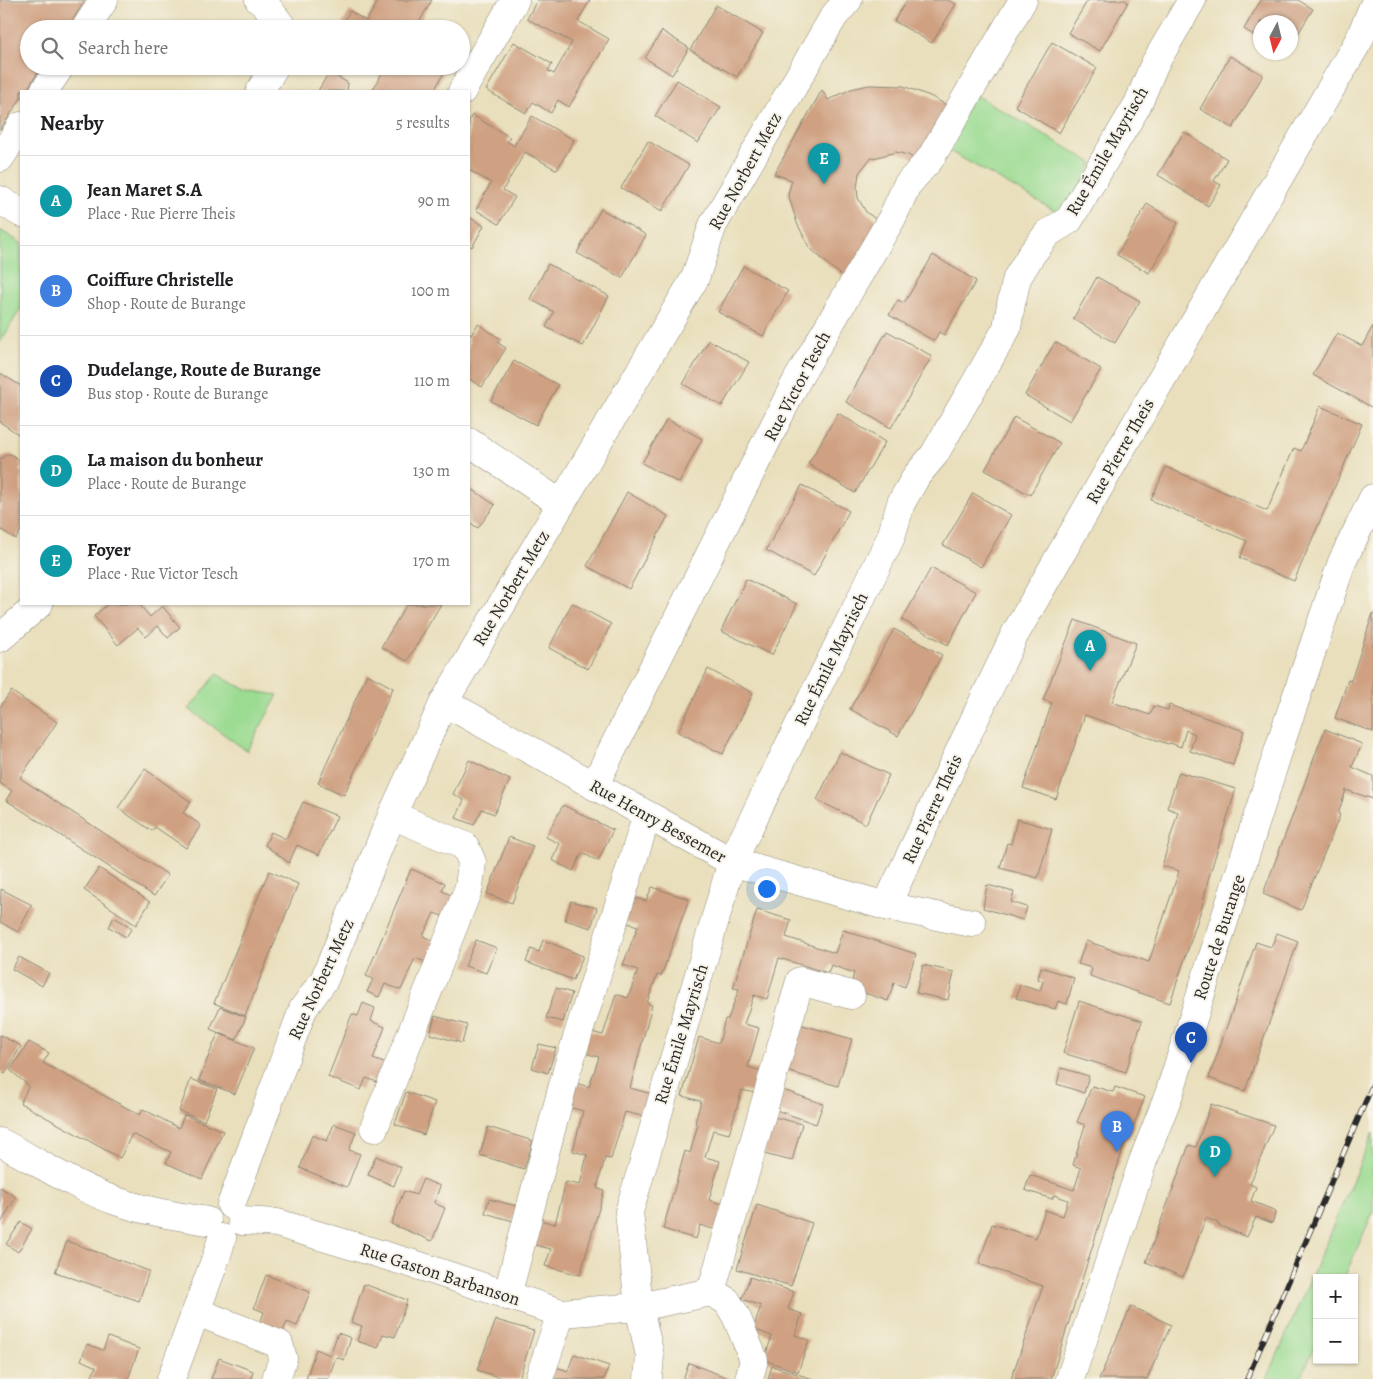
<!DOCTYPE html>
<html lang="en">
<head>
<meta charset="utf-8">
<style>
  :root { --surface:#fff; --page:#f6f6f6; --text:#202124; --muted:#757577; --line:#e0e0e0; --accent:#2563eb }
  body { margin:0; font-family:Alegreya,serif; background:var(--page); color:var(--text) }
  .controls { position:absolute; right:15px; bottom:15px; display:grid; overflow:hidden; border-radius:0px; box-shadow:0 1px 4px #0004 }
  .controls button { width:45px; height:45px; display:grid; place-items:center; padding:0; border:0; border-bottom:1px solid var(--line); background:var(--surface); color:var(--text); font:25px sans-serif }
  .compass { position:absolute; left:1253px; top:15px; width:45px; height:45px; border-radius:50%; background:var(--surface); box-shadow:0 1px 4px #0004; rotate:187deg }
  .you { position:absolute; left:766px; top:888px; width:18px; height:18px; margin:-12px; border:4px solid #fff; border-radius:50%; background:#1a73e8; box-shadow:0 0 0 8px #1a73e833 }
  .badge { display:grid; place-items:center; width:32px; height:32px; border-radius:50%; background:var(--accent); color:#fff; font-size:16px; font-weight:700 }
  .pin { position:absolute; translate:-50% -41px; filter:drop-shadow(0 1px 2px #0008) }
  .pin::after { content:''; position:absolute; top:26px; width:18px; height:15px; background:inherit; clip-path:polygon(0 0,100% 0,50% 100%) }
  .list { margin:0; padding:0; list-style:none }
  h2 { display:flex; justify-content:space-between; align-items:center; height:65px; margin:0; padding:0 20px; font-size:21px }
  h2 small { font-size:16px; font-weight:400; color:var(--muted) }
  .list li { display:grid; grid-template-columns:32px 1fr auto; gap:15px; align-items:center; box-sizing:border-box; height:90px; padding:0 20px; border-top:1px solid var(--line) }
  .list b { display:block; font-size:19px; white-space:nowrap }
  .list p { margin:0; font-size:16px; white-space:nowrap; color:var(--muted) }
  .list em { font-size:16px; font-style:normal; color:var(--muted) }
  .icon { flex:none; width:28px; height:28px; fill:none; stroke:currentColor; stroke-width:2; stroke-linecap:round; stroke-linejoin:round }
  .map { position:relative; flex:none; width:1373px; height:1379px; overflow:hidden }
  .search { position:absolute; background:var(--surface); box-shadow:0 1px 4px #0004; left:20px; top:20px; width:450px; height:55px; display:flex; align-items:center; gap:12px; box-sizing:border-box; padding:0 18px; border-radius:28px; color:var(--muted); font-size:19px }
  .panel { position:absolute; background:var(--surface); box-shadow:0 1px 4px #0004; left:20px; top:90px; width:450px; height:515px; border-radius:0px }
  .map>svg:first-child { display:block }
  .green { fill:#9bdb92; stroke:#63835e }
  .building { fill:#cfa081 }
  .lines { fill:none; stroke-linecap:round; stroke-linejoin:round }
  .minor-casing { stroke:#8a8574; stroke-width:29 }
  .minor { stroke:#fff; stroke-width:28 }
  .rail-casing { stroke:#2b2b2b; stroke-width:5.5 }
  .rail { stroke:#f7f3e8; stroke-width:4; stroke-dasharray:11; stroke-linecap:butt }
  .labels { text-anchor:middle; stroke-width:4; stroke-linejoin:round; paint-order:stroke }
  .street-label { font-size:18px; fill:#2b2b2b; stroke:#f7f3e8 }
</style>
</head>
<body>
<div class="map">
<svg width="1373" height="1379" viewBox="0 0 1373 1379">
  <rect width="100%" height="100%" fill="#f7f3e8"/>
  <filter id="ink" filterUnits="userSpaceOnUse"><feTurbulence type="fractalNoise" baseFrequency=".02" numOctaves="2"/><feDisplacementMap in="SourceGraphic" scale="10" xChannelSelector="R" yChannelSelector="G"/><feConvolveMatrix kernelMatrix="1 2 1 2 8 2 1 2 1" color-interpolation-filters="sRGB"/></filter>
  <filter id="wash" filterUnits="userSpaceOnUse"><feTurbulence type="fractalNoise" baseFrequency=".0096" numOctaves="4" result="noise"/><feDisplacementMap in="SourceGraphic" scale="20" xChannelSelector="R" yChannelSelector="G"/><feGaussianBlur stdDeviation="1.12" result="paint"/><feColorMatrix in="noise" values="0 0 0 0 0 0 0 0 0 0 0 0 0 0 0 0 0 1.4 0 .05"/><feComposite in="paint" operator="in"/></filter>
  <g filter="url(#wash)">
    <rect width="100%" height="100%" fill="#e9dfbc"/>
    <g class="green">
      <polygon points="974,94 1093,163 1064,216 944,148"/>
      <polygon points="0,230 21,243 21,308 0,343"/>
      <path d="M 217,674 C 241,689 250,691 278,695 L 247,751 L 189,709 Z"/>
      <polygon points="1373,1133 1373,1212 1344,1278 1317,1278 1317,1342 1300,1379 1267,1379"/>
    </g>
    <g id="blocks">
      <g class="building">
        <polygon points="0,0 85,0 67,29 29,29 29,66 42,66 26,91 21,91 21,98 0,130"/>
        <polygon points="379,0 432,0 415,29 404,29 399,26 397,29 339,29 350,11 366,21"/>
        <polygon points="537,0 590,0 578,21 609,39 569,107 558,100 551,113 533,102 526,113 486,90 514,42 552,64 548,71 554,74 572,42 527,19"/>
        <polygon points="907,0 948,0 956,4 932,43 894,21"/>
        <polygon points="1088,0 1125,0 1128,2 1100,51 1068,33"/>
        <polygon points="1261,0 1298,0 1313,9 1290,47 1290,22 1260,22 1260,39 1244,29"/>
        <polygon points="716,5 763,33 737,77 690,50"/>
        <polygon points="662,31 689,48 672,75 645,58"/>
        <polygon points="1052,42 1097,68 1059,133 1015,106"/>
        <polygon points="1230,56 1263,75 1233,128 1200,109"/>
        <polygon points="386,66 446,66 447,67 434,91 372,91"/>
        <polygon points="329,72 348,83 347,91 318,91"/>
        <polygon points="677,80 721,107 698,143 655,116"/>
        <polygon points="869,85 903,86 930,96 950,107 918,161 908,155 896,152 870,159 859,173 857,188 858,198 866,212 881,223 846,278 832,268 809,247 797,223 788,194 792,180 774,174 822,90 828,100 851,89"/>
        <polygon points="472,115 510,137 507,141 514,146 532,116 574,140 557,170 525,152 503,190 515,197 499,224 476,210 491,183 469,170 469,120"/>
        <polygon points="1184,132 1227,159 1214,181 1221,185 1208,206 1158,175"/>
        <polygon points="648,141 689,165 662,211 621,188"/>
        <polygon points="1147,204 1178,223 1149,273 1117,255"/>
        <polygon points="601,209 646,235 622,278 577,253"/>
        <polygon points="469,217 484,226 472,247 469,245"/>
        <polygon points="933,255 976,281 944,335 939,332 934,341 889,315 898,300 904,303"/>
        <polygon points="548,264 609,296 583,346 546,327 554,312 530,299"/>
        <polygon points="743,266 788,291 763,336 718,312"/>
        <polygon points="1097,277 1140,301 1115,343 1073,319"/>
        <polygon points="478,324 501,339 498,343 506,348 482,387 469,379 469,334 471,335"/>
        <polygon points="1373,326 1373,408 1313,375 1337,333 1362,346"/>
        <polygon points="887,331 932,356 891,428 846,402"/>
        <polygon points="709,340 749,362 722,406 683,384"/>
        <polygon points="1055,342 1101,369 1070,421 1025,395"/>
        <polygon points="514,361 558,385 536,425 491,401"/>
        <polygon points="0,373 21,386 21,436 0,422"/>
        <polygon points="1320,406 1362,424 1294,581 1240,558 1247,541 1151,500 1166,467 1267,511 1294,448 1301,451"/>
        <polygon points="838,413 885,442 855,493 808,464"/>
        <polygon points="1014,417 1060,443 1030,495 985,470"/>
        <polygon points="667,419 702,439 679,483 642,463"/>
        <polygon points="11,454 19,460 21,467 19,471 21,472 21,530 16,539 0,529 0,459 6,455"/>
        <polygon points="802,485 849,511 814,576 766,550"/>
        <polygon points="469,487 495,505 478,528 469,522"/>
        <polygon points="627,492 668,516 629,589 587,566"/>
        <polygon points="973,493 1011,515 981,567 943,545"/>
        <polygon points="931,568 976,592 948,645 902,620"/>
        <polygon points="746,579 797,604 772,655 721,631"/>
        <polygon points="572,603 611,624 588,669 549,648"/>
        <polygon points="108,604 139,604 150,617 162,606 180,627 168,638 158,626 146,637 138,628 118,645 94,616"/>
        <polygon points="407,604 441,604 407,661 381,647"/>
        <polygon points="1373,613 1373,732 1335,718 1348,680 1351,681"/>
        <polygon points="1075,620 1136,643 1112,702 1150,715 1154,706 1168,710 1169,705 1244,731 1233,765 1190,751 1195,734 1186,730 1181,747 1170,743 1168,744 1085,715 1056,799 1023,788 1052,703 1043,700"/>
        <polygon points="894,629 942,655 898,736 850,709"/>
        <polygon points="708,669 753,693 723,754 678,732"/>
        <polygon points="367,674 393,688 344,795 318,783"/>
        <polygon points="11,691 57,722 20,778 168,875 154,896 6,800 12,791 0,783 0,707"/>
        <polygon points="1325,729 1362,744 1352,767 1373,776 1373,799 1346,790 1338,814 1340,815 1301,910 1263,894"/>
        <polygon points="840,752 889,775 866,824 817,800"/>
        <polygon points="469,760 510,780 494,814 482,809 474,825 456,818 464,800 453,794"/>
        <polygon points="145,769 191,802 183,813 201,825 186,848 155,827 152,831 118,808"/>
        <polygon points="1179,772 1236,789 1208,880 1202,907 1170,1003 1090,976 1092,968 1078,964 1086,941 1149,962 1179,871 1162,866 1178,812 1167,808"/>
        <polygon points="303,802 337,816 319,855 297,845 289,863 265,845 271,832 286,839"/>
        <polygon points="563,805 613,830 598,861 582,853 573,871 552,860 560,844 546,837"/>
        <polygon points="1017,819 1052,829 1038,878 1000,868 1007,843 1011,844"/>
        <polygon points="509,837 533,846 512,903 487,894"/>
        <polygon points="99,868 150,902 136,925 84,890"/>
        <polygon points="411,869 445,883 442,891 456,897 447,918 434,913 423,936 437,943 428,963 415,958 401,990 385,984 379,997 367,992 373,979 366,976"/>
        <polygon points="269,871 298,884 245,1016 214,1003"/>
        <polygon points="987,885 1014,892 1011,902 1027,907 1023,920 983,908"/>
        <polygon points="652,887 689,899 661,976 657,975 647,1003 652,1005 630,1088 652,1094 646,1117 625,1112 611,1159 605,1158 597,1188 604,1191 580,1275 545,1266 551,1249 530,1244 536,1219 555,1224 566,1182 580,1185 587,1155 573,1151 583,1111 565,1106 572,1082 589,1087 599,1057 581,1052 587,1031 603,1035 616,994 628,998 638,970 623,965 638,926 621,921 629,896 646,901"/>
        <polygon points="1,889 32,905 18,932 0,922"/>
        <polygon points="571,901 597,908 591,928 565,920"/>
        <polygon points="757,910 791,920 786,937 835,953 843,930 916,954 905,987 894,983 888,1001 850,988 854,973 831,965 828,973 779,958 767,999 754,995 744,1024 759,1028 748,1067 765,1072 759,1094 742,1090 729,1134 713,1130 705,1157 720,1161 709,1200 723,1204 716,1230 700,1225 696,1239 663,1229 685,1151 690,1153 698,1124 695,1123 701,1101 682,1096 699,1037 719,1043 725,1019 728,1019 739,989 733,988"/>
        <polygon points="114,917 132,928 126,937 109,927"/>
        <polygon points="1277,933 1298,941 1245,1091 1209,1078 1256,942 1271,947"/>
        <polygon points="476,940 497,948 486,973 465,966"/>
        <polygon points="543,940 583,956 573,980 526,962 531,949 539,952"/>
        <polygon points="19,957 49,973 42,986 12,969"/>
        <polygon points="923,965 954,972 948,1000 916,993"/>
        <polygon points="1041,967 1074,978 1067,1004 1058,1001 1055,1009 1016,998 1020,985 1040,991 1043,981 1038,979"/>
        <polygon points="556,988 572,993 563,1022 546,1018"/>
        <polygon points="1079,1001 1142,1021 1126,1072 1063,1053"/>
        <polygon points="363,1003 375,1008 371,1021 385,1027 373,1059 387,1064 380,1083 366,1078 361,1090 328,1077 352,1014 358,1016"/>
        <polygon points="220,1007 246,1017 236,1040 210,1029"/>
        <polygon points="435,1016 467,1025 462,1043 430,1034"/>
        <polygon points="799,1024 852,1039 838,1086 786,1071"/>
        <polygon points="218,1033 254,1048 235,1094 199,1080"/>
        <polygon points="0,1035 21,1046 5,1074 0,1071"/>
        <polygon points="29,1042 49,1053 43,1063 140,1115 143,1109 179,1128 184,1115 223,1131 202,1179 166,1163 171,1152 132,1134 120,1158 20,1103 29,1086 10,1070"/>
        <polygon points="539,1044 556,1048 548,1073 532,1068"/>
        <polygon points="1061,1068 1089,1076 1084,1093 1057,1084"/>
        <polygon points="191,1079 217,1089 204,1121 179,1111"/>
        <polygon points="1092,1086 1113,1092 1115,1087 1145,1097 1128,1139 1126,1139 1051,1379 1011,1379 1043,1286 979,1264 992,1224 1036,1238 1045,1210 1063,1216 1068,1200 1054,1195 1052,1199 1025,1190 1030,1175 1074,1190 1081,1168 1073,1165 1085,1125 1077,1122"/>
        <polygon points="783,1090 823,1104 816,1124 776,1110"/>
        <polygon points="406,1092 435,1102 424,1135 395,1124"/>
        <polygon points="1211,1104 1274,1125 1250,1184 1256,1187 1251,1201 1276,1211 1272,1223 1256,1217 1247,1237 1218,1225 1218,1223 1206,1218 1183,1277 1146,1262 1189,1145 1196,1147"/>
        <polygon points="774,1117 802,1124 792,1161 764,1154"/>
        <polygon points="334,1124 356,1132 349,1150 360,1154 347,1187 300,1168 312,1135 327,1141"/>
        <polygon points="488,1127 533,1141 524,1169 480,1155"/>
        <polygon points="376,1156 401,1167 394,1186 368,1175"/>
        <polygon points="423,1179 440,1186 434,1203 445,1208 432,1241 391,1224 404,1191 416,1195"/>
        <polygon points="0,1187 16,1197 1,1223 0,1222"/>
        <polygon points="489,1199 517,1206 513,1221 485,1213"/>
        <polygon points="757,1205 812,1223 791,1286 737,1269"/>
        <polygon points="21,1222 32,1229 18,1252 6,1244"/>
        <polygon points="67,1241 149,1271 139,1301 55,1272"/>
        <polygon points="266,1275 310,1292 297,1326 287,1322 281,1336 259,1327 264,1312 254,1308"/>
        <polygon points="750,1277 794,1292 788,1309 802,1314 795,1335 809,1340 798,1372 764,1360 772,1336 753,1329 761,1306 742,1299"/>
        <polygon points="364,1284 407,1300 395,1337 383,1334 378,1348 357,1341 362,1326 351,1322"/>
        <polygon points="1131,1306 1171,1325 1147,1379 1099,1379"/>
        <polygon points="496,1320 534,1331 519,1379 504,1379 477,1370"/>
        <polygon points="338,1333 351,1338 344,1360 336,1357 328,1379 306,1379 316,1349 330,1355"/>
        <polygon points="108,1337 139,1349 128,1379 91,1379 96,1367 81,1360 87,1344 103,1350"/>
        <polygon points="574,1354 609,1366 604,1379 558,1379 544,1374 547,1364 568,1371"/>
        <polygon points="219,1358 253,1371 251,1379 211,1379"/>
        <polygon points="689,1363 731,1379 683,1379"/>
        <polygon points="772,1366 813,1379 768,1379"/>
      </g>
    </g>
  </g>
  <g filter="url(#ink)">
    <use href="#blocks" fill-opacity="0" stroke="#8a8574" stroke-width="1"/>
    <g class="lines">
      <g class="minor-casing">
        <g id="minor">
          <polyline points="259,0 265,4 281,25 281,29"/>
          <polyline points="85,29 104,0"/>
          <polyline points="44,91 61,66"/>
          <polyline points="260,91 275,66"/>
          <polyline points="462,91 515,0"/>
          <polyline points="0,158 21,126"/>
          <polyline points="0,200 21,213"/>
          <polyline points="469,442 561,504"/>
          <polyline points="0,638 39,604"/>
          <polyline points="444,702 732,862 886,906 972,923"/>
          <polyline points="594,786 797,380 892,218 907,185 930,159 1023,0"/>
          <polyline points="886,906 1015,634 1121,449 1359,40 1373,7"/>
          <polyline points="374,1128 469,887 472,862 465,846 392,815"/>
          <path d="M 0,1142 C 38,1162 76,1187 116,1201 C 145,1211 177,1216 207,1221"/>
          <polyline points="231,1205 303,1009 324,980 392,815 444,702 695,278 713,225 834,16 848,0"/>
          <polyline points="242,1221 277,1223 423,1267 561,1313 639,1307 711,1292 727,1301 736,1316 754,1360 749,1379"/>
          <polyline points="711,1292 800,981 851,995"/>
          <polyline points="507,1296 567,1070 647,815"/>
          <polyline points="197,1312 279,1344 283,1358 276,1379"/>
          <polyline points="171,1379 217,1255 222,1238"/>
          <polyline points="539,1379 561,1313"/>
          <polyline points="648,1379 650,1356 639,1307 629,1212 732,862 891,537 901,503 917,475 934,455 1007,328 1011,304 1017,278 1031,255 1048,233 1069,220 1138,104 1154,65 1192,0"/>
          <polyline points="1070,1379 1143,1161 1169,1094 1285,730 1342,562 1373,498"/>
        </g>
      </g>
      <use href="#minor" class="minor"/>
      <g class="rail-casing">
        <polyline id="rail" points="1247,1379 1373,1084"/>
      </g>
      <use href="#rail" class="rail"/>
    </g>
  </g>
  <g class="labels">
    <g class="street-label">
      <text transform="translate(1107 151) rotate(-60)" y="6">Rue Émile Mayrisch</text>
      <text transform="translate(745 171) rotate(-61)" y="6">Rue Norbert Metz</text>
      <text transform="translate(797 386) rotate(-62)" y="6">Rue Victor Tesch</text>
      <text transform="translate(1120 451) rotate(-60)" y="6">Rue Pierre Theis</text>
      <text transform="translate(511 588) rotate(-59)" y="6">Rue Norbert Metz</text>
      <text transform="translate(831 659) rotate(-64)" y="6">Rue Émile Mayrisch</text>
      <text transform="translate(932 809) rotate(-65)" y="6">Rue Pierre Theis</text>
      <text transform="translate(658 821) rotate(29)" y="6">Rue Henry Bessemer</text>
      <text transform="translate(1219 937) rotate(-72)" y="6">Route de Burange</text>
      <text transform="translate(321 979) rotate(-65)" y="6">Rue Norbert Metz</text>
      <text transform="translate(681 1034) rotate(-73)" y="6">Rue Émile Mayrisch</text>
      <text transform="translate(440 1274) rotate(18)" y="6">Rue Gaston Barbanson</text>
    </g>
  </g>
</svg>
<div class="controls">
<button>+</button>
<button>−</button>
</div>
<svg class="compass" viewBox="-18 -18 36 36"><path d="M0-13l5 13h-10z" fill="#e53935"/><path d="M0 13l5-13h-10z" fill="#757577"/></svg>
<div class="you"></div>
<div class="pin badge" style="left:1090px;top:671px;background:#0f9aa8">A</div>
<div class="pin badge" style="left:1117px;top:1152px;background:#3f7fe0">B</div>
<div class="pin badge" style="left:1191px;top:1063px;background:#1a4fb4">C</div>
<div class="pin badge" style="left:1215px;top:1177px;background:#0f9aa8">D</div>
<div class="pin badge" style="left:824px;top:184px;background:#0f9aa8">E</div>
<div class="search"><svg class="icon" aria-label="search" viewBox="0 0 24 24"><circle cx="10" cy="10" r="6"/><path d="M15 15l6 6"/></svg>Search here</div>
<section class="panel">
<h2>Nearby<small>5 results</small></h2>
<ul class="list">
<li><span class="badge" style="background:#0f9aa8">A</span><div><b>Jean Maret S.A</b><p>Place · Rue Pierre Theis</p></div><em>90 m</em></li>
<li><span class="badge" style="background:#3f7fe0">B</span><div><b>Coiffure Christelle</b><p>Shop · Route de Burange</p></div><em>100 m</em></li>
<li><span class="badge" style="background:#1a4fb4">C</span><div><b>Dudelange, Route de Burange</b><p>Bus stop · Route de Burange</p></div><em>110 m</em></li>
<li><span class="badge" style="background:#0f9aa8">D</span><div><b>La maison du bonheur</b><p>Place · Route de Burange</p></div><em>130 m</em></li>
<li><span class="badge" style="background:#0f9aa8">E</span><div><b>Foyer</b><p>Place · Rue Victor Tesch</p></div><em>170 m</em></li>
</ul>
</section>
</div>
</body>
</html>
